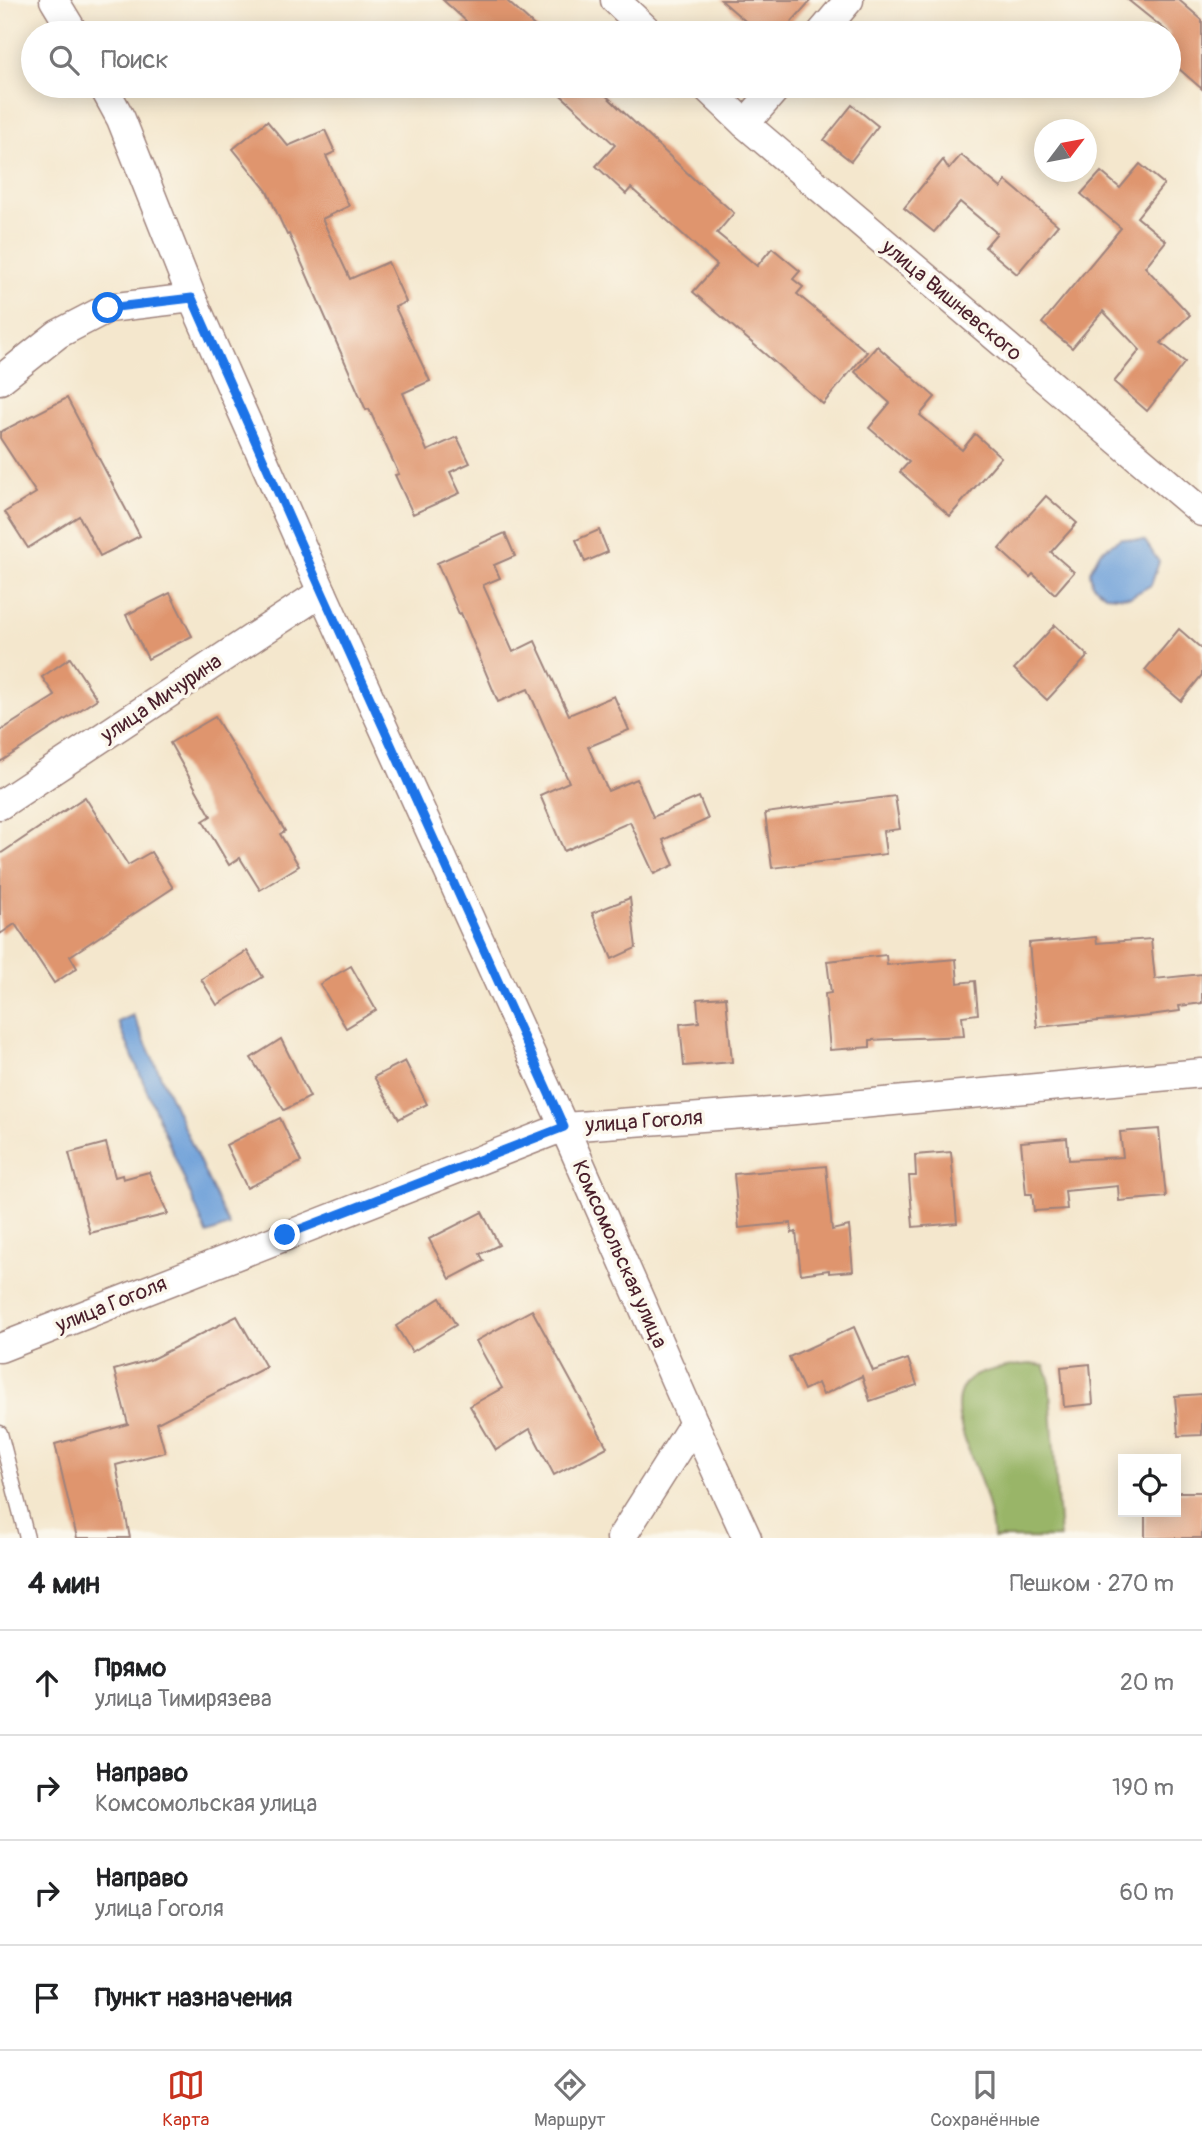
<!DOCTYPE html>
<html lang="ru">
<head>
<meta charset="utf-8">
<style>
  :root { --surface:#fff; --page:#f6f6f6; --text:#202124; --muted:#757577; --line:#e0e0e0; --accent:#c8321e }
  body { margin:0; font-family:Pangolin,sans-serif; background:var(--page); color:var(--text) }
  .controls { position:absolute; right:21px; bottom:21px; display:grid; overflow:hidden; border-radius:0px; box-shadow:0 4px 18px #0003 }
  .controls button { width:63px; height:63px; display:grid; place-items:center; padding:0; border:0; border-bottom:2px solid var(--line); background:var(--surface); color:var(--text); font:35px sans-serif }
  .compass { position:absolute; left:1034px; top:119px; width:63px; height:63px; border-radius:50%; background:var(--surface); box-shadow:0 4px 18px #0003; rotate:58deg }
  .stop { position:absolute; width:21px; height:21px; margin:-16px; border:5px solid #1a73e8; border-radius:50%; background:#fff }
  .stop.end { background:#1a73e8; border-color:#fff; box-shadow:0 2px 7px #0008 }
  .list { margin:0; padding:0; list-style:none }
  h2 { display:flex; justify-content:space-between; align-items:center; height:91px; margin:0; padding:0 28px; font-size:30px }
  h2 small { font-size:23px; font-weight:400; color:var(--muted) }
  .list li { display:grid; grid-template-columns:46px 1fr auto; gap:21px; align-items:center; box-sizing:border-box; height:105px; padding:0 28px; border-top:2px solid var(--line) }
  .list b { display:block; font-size:26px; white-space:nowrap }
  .list p { margin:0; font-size:23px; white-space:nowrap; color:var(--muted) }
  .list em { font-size:23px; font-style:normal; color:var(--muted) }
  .icon { flex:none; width:38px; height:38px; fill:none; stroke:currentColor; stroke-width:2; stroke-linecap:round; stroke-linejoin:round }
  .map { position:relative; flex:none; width:1202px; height:1538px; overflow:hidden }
  .search { position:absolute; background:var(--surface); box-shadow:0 4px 18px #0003; left:21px; right:21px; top:21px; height:77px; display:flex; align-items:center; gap:18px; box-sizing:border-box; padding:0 24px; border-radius:38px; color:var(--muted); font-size:26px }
  .sheet { height:511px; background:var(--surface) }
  nav { display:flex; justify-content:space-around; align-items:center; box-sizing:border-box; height:98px; border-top:2px solid var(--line); background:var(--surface); font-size:19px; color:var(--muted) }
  nav a { display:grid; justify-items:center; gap:4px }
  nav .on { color:var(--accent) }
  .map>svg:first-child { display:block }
  .forest { fill:#99b567; stroke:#726a49; stroke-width:2 }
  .water { fill:#6ea0d9; stroke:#5c6082; stroke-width:2 }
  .building { fill:#df956e }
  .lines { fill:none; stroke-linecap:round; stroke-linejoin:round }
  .lane-casing { stroke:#9f837c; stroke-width:17 }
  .street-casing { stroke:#9f837c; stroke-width:31 }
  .lane { stroke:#fff; stroke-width:14 }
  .street { stroke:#fff; stroke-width:28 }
  .route { stroke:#1a73e8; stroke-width:9 }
  .labels { text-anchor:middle; stroke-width:7; stroke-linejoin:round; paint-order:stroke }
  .street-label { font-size:21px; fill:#4a1f2b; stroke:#fbf7ec }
</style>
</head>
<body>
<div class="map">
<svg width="1202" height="1538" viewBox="0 0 1202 1538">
  <rect width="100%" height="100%" fill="#fbf7ec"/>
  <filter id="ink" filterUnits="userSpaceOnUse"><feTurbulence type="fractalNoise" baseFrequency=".0143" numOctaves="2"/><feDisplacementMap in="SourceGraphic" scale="14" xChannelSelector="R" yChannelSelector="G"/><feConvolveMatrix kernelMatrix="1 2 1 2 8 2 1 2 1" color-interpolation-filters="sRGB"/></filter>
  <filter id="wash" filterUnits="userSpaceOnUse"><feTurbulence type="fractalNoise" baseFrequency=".00686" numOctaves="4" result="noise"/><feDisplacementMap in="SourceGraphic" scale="28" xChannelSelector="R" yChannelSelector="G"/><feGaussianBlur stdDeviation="1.57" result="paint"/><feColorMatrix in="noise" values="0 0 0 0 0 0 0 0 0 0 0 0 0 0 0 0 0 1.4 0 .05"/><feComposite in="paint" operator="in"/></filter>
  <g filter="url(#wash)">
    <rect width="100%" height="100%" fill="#f4e7cd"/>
    <path class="forest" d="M 1030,1364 L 1044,1366 L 1049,1377 L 1060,1538 L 993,1538 C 992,1521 987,1501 982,1485 C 973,1457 936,1393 977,1375 C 993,1368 1013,1366 1030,1364 Z"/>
    <g class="water">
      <polygon points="1121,538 1145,541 1159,562 1151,585 1130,597 1105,595 1092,584 1090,571 1100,552"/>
      <polygon points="133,1015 229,1226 207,1234 118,1022"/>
    </g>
    <g id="blocks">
      <g class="building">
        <polygon points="443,0 506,0 542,33 455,33 466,21"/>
        <polygon points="721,0 811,0 782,33 759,33"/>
        <polygon points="1128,0 1179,0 1202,20 1202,89 1169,60 1169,33"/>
        <polygon points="551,86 596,86 698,183 699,182 734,213 717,233 757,266 772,248 800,271 793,279 803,287 797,294 867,352 823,404 693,292 717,265 631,188 626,194 596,166 615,145"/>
        <polygon points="852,105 878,126 851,161 824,140"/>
        <polygon points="267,121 288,146 325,130 335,152 326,156 349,206 322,219 350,279 388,262 406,302 395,307 430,381 403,393 427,451 457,437 470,463 450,472 460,493 413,514 395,475 399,474 369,409 366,410 289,234 287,235 267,191 233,149"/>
        <polygon points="961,155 1001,188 1006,181 1058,225 1017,274 985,247 997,233 960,202 934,232 904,208 943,160 949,169"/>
        <polygon points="1140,164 1164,184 1137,217 1166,241 1145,267 1190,315 1161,343 1185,362 1147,411 1114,382 1140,350 1103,311 1072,348 1042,323 1121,228 1081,194 1101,172 1120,188"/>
        <polygon points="877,346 935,397 920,415 962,450 975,434 1001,457 950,516 900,472 909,462 869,428 890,403 855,372"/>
        <polygon points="67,398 140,536 100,556 79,516 28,548 5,512 36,493 0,438 0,432"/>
        <polygon points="1046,496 1077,523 1051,552 1074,572 1055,594 1033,574 1030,577 999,549"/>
        <polygon points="599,530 608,552 585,562 576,540"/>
        <polygon points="505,533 515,556 494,565 500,578 483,585 513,652 535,641 569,715 614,696 629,730 588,747 608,791 637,779 653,817 699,797 708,819 663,840 674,865 654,874 630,822 564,851 540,795 569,782 528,689 498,702 461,613 459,614 437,563"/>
        <polygon points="170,593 192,636 148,659 126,615"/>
        <polygon points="1055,625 1088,656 1047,700 1014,669"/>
        <polygon points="1179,629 1202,649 1202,675 1181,701 1145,670"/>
        <polygon points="70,658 97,699 0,762 0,731 55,696 42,677"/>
        <polygon points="215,717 285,831 280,834 299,866 260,890 240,858 229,865 203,821 211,816 170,743"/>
        <polygon points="895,796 900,829 883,831 886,854 772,868 765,813"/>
        <polygon points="85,797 128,865 151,852 173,888 70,956 77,968 54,983 15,924 0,934 0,854"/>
        <polygon points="630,898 636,948 612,959 592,913"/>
        <polygon points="1096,937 1097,943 1151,939 1155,979 1202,974 1202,1003 1179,1006 1180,1011 1150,1015 1150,1016 1037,1027 1029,943"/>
        <polygon points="247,951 263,977 217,1005 201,979"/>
        <polygon points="886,955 887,965 956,959 958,983 975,981 978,1014 962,1016 964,1036 870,1040 870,1047 830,1050 825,994 831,993 827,961"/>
        <polygon points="351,966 376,1010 346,1028 320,984"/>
        <polygon points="726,997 732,1062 684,1066 680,1024 699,1022 697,999"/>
        <polygon points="281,1039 310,1097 284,1110 251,1058"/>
        <polygon points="405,1061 427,1104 399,1119 374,1077"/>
        <polygon points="280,1118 301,1162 247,1188 226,1145"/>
        <polygon points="1159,1129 1166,1197 1119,1201 1118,1186 1065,1191 1067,1209 1034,1211 1032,1194 1026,1194 1021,1142 1067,1138 1069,1160 1123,1157 1120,1132"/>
        <polygon points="106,1143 115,1177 122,1175 123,1179 149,1172 168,1214 90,1233 69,1153"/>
        <polygon points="951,1152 957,1223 913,1227 909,1176 916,1176 915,1155"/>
        <polygon points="826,1166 832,1230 849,1226 853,1271 829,1273 829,1270 801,1274 796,1232 792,1233 791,1223 739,1228 734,1174"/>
        <polygon points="482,1212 499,1245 480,1254 484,1261 450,1279 429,1239"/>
        <polygon points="440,1298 456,1325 412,1352 396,1326"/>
        <polygon points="532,1310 607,1447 554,1475 530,1429 496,1450 470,1406 502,1388 476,1341"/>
        <polygon points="237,1316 266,1367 157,1423 165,1452 116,1465 130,1538 77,1538 55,1444 128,1424 114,1370 150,1360"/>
        <polygon points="854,1327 873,1371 908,1359 917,1385 870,1401 862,1376 823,1395 818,1383 804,1390 789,1357"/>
        <polygon points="1090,1364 1093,1404 1064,1407 1061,1367"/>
        <polygon points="1202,1394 1202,1435 1178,1436 1175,1396"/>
        <polygon points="1176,1492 1202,1492 1202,1538 1145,1538 1145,1512 1176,1512"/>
      </g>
    </g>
  </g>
  <g filter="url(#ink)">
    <use href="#blocks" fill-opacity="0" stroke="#9f837c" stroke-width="2"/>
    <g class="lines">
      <g class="lane-casing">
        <polyline id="lane" points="0,1433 27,1538"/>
      </g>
      <g class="street-casing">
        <g id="street">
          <polyline points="54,0 74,33"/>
          <polyline points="615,0 650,33"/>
          <polyline points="821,33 849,0"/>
          <polyline points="103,86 121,119 192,298 322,592 564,1127 694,1423 747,1538"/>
          <polyline points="705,86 745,124 1202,512"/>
          <polyline points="745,124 778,86"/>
          <polyline points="0,380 58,334 108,308 192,298"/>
          <polyline points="0,805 322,592"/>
          <polyline points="0,1348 564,1127 784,1111 1202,1073"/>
          <polyline points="621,1538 694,1423"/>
        </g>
      </g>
      <use href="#lane" class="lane"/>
      <use href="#street" class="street"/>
    </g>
  </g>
  <g class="lines" filter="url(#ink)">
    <polyline class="route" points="108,308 192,298 322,592 564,1127 285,1235"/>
  </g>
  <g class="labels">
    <g class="street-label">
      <text transform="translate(952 300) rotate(40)" y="7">улица Вишневского</text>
      <text transform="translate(161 698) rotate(-34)" y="7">улица Мичурина</text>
      <text transform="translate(644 1121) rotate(-4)" y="7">улица Гоголя</text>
      <text transform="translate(620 1254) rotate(66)" y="7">Комсомольская улица</text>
      <text transform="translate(111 1304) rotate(-22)" y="7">улица Гоголя</text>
    </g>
  </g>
</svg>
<div class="controls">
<button><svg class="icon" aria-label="locate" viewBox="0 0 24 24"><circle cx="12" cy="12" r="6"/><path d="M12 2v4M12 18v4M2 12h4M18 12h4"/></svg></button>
</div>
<svg class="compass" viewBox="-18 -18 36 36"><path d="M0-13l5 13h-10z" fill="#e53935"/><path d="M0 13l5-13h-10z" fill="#757577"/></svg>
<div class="stop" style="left:108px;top:308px"></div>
<div class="stop end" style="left:285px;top:1235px"></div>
<div class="search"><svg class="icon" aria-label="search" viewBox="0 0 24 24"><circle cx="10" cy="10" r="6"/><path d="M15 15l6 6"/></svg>Поиск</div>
</div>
<section class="sheet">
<h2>4 мин<small>Пешком · 270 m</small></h2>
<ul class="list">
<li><svg class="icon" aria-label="ahead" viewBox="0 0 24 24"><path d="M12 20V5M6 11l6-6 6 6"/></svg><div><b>Прямо</b><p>улица Тимирязева</p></div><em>20 m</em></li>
<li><svg class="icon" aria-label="right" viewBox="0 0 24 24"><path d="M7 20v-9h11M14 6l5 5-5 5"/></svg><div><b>Направо</b><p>Комсомольская улица</p></div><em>190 m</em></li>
<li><svg class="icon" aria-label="right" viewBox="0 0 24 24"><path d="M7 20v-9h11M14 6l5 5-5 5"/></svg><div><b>Направо</b><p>улица Гоголя</p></div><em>60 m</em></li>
<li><svg class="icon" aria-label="arrive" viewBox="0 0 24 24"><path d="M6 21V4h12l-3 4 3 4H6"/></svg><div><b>Пункт назначения</b></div></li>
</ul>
</section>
<nav>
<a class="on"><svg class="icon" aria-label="map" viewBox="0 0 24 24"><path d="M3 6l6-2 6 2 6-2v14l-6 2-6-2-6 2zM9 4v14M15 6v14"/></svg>Карта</a>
<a><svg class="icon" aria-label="directions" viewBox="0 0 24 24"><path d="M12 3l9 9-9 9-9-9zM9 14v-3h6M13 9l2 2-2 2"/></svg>Маршрут</a>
<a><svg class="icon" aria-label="saved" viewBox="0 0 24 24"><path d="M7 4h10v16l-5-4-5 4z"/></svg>Сохранённые</a>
</nav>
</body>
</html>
